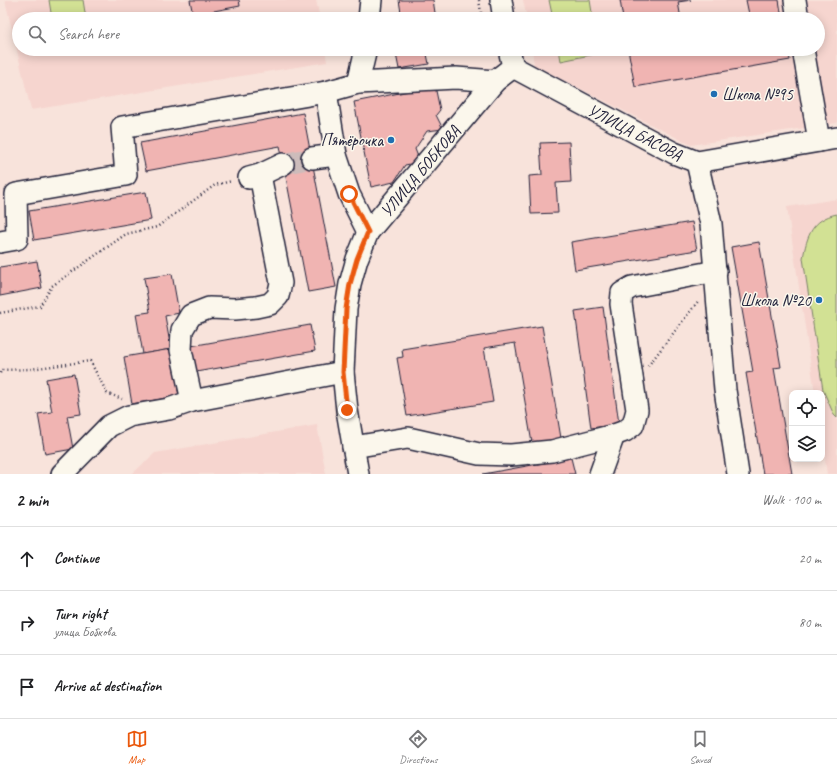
<!DOCTYPE html>
<html lang="en">
<head>
<meta charset="utf-8">
<style>
  :root { --surface:#fff; --page:#f2f2f2; --text:#202124; --muted:#757577; --line:#e0e0e0; --accent:#ea580c }
  body { margin:0; font-family:Caveat,sans-serif; background:var(--page); color:var(--text) }
  .controls { position:absolute; right:12px; bottom:12px; display:grid; overflow:hidden; border-radius:8px; box-shadow:0 2px 10px #0003 }
  .controls button { width:36px; height:36px; display:grid; place-items:center; padding:0; border:0; border-bottom:1px solid var(--line); background:var(--surface); color:var(--text); font:20px sans-serif }
  .stop { position:absolute; width:12px; height:12px; margin:-9px; border:3px solid #ea580c; border-radius:50%; background:#fff }
  .stop.end { background:#ea580c; border-color:#fff; box-shadow:0 1px 4px #0008 }
  .list { margin:0; padding:0; list-style:none }
  h2 { display:flex; justify-content:space-between; align-items:center; height:52px; margin:0; padding:0 16px; font-size:17px }
  h2 small { font-size:13px; font-weight:400; color:var(--muted) }
  .list li { display:grid; grid-template-columns:26px 1fr auto; gap:12px; align-items:center; box-sizing:border-box; height:64px; padding:0 16px; border-top:1px solid var(--line) }
  .list b { display:block; font-size:15px; white-space:nowrap }
  .list p { margin:0; font-size:13px; white-space:nowrap; color:var(--muted) }
  .list em { font-size:13px; font-style:normal; color:var(--muted) }
  .icon { flex:none; width:22px; height:22px; fill:none; stroke:currentColor; stroke-width:2; stroke-linecap:round; stroke-linejoin:round }
  .map { position:relative; flex:none; width:837px; height:474px; overflow:hidden }
  .search { position:absolute; background:var(--surface); box-shadow:0 2px 10px #0003; left:12px; right:12px; top:12px; height:44px; display:flex; align-items:center; gap:10px; box-sizing:border-box; padding:0 14px; border-radius:22px; color:var(--muted); font-size:15px }
  .sheet { height:244px; background:var(--surface) }
  nav { display:flex; justify-content:space-around; align-items:center; box-sizing:border-box; height:56px; border-top:1px solid var(--line); background:var(--surface); font-size:11px; color:var(--muted) }
  nav a { display:grid; justify-items:center; gap:2px }
  nav .on { color:var(--accent) }
  .map>svg:first-child { display:block }
  .built { fill:#f6d5cf }
  .green { fill:#d2e194; stroke:#7a8268 }
  .building { fill:#f0b4b2; stroke:#22223b }
  .lines { fill:none; stroke-linecap:round; stroke-linejoin:round }
  .minor-tunnel { stroke:#cdbcbb; stroke-width:21; stroke-dasharray:21 10; stroke-linecap:butt }
  .minor-casing { stroke:#22223b; stroke-width:24 }
  .path { stroke:#22223b; stroke-width:2.5; stroke-dasharray:1 3; stroke-linecap:butt }
  .minor { stroke:#fbf7ec; stroke-width:21 }
  .route { stroke:#ea580c; stroke-width:5 }
  .poi-dot { fill:#1f6fb2; stroke:#fbf7ec; stroke-width:1.5 }
  .labels { text-anchor:middle; stroke-width:3; stroke-linejoin:round; paint-order:stroke }
  .poi-label { font-size:17px; fill:#22223b; stroke:#fbf7ec; text-anchor:end }
  .street-label { font-size:17px; fill:#22223b; stroke:#fbf7ec }
</style>
</head>
<body>
<div class="map">
<svg width="837" height="474" viewBox="0 0 837 474">
  <rect width="100%" height="100%" fill="#f8e3db"/>
  <filter id="ink" filterUnits="userSpaceOnUse"><feTurbulence type="fractalNoise" baseFrequency=".025" numOctaves="2"/><feDisplacementMap in="SourceGraphic" scale="8" xChannelSelector="R" yChannelSelector="G"/><feConvolveMatrix kernelMatrix="1 2 1 2 8 2 1 2 1" color-interpolation-filters="sRGB"/></filter>
  <g filter="url(#ink)">
    <g class="built">
      <polygon points="5,0 316,0 320,19 19,19 19,49 325,49 327,62 31,110"/>
      <polygon points="523,0 837,0 837,7 836,9 837,19 837,123 691,145 534,65 532,49 818,49 818,19 527,19"/>
      <polygon points="837,199 837,474 827,474 822,439 822,393 815,393 787,207"/>
      <polygon points="317,425 326,474 132,474 155,453"/>
    </g>
    <g class="green">
      <polygon points="49,0 83,0 86,19 52,19"/>
      <polygon points="549,0 590,0 593,19 553,19"/>
      <polygon points="559,49 600,49 600,53 561,61"/>
      <path d="M 837,214 L 837,418 L 834,415 L 823,390 L 803,258 C 807,236 812,219 837,214 Z"/>
    </g>
    <g class="building">
      <polygon points="190,0 239,0 240,6 193,15"/>
      <polygon points="399,0 433,0 436,19 402,19"/>
      <polygon points="620,0 691,0 678,2 681,19 623,19"/>
      <polygon points="746,0 779,0 782,19 750,19"/>
      <polygon points="395,49 426,49 429,64 399,69"/>
      <polygon points="628,49 687,49 687,51 698,49 788,49 790,60 635,87"/>
      <polygon points="435,86 440,110 436,115 443,129 427,131 415,149 420,162 405,165 394,182 371,187 354,102"/>
      <polygon points="303,113 336,287 308,292 280,146 146,171 140,143"/>
      <polygon points="569,142 571,182 556,183 558,213 531,214 529,176 542,175 540,143"/>
      <polygon points="146,192 151,220 34,240 29,211"/>
      <polygon points="692,222 697,250 575,270 571,242"/>
      <polygon points="759,242 781,367 774,368 792,474 763,474 746,373 753,372 731,247"/>
      <polygon points="37,261 42,288 0,296 0,267"/>
      <polygon points="172,274 179,313 165,316 171,349 143,354 136,314 150,312 144,278"/>
      <polygon points="603,307 619,424 591,428 575,311"/>
      <polygon points="310,325 315,351 196,372 191,346"/>
      <polygon points="542,326 562,444 533,449 515,343 484,348 493,402 407,416 397,358 403,357 402,349"/>
      <polygon points="171,349 179,396 132,404 124,357"/>
      <polygon points="74,374 81,414 67,416 73,449 45,454 38,414 52,412 46,379"/>
      <polygon points="571,458 575,474 483,474"/>
    </g>
    <g class="lines">
      <polyline class="minor-tunnel" points="283,164 312,158"/>
      <g class="minor-casing">
        <g id="minor">
          <polyline points="501,0 504,19"/>
          <polyline points="795,0 798,19"/>
          <polyline points="369,19 371,0"/>
          <polyline points="803,49 819,141"/>
          <polyline points="513,67 674,153 697,162 837,138"/>
          <polyline points="358,83 366,49"/>
          <polyline points="326,92 336,155 349,194 368,232"/>
          <polyline points="312,158 336,155"/>
          <polyline points="697,162 711,224 725,390 738,474"/>
          <polyline points="249,178 260,175 283,164"/>
          <polyline points="0,242 17,239 16,194 126,175 122,127 326,92 358,83 456,78 495,81"/>
          <polyline points="192,401 181,350 182,330 191,315 209,308 235,309 256,307 270,304 278,296 281,283 260,175"/>
          <polyline points="353,447 408,438 479,454 511,455 552,451 614,435 625,431 633,425 637,410 621,304 622,293 632,287 716,271"/>
          <polyline points="62,474 109,426 129,416 169,409 192,401 343,372"/>
          <polyline points="358,474 347,410 343,372 346,309 350,284 357,259 368,232 495,81 513,67 509,49"/>
          <polyline points="600,474 614,435"/>
        </g>
      </g>
      <g class="path">
        <polyline points="479,0 482,19"/>
        <polyline points="0,313 40,306 52,286 126,234 157,227 215,185 232,181"/>
        <polyline points="648,366 699,300"/>
        <polyline points="0,373 2,370 30,369 90,361 107,393 122,399"/>
      </g>
      <use href="#minor" class="minor"/>
    </g>
  </g>
  <g class="lines" filter="url(#ink)">
    <polyline class="route" points="347,410 343,372 346,309 350,284 357,259 368,232 349,194"/>
  </g>
  <g class="poi-dot">
    <circle cx="714" cy="94" r="4"/>
    <circle cx="391" cy="140" r="4"/>
    <circle cx="819" cy="300" r="4"/>
  </g>
  <g class="labels">
    <g class="poi-label">
      <text x="722" y="100" text-anchor="start">Школа №95</text>
      <text x="383" y="146">Пятёрочка</text>
      <text x="811" y="306">Школа №20</text>
    </g>
    <g class="street-label">
      <text transform="translate(635 132) rotate(27)" y="6">УЛИЦА БАСОВА</text>
      <text transform="translate(420 171) rotate(-50)" y="6">УЛИЦА БОБКОВА</text>
    </g>
  </g>
</svg>
<div class="controls">
<button><svg class="icon" aria-label="locate" viewBox="0 0 24 24"><circle cx="12" cy="12" r="6"/><path d="M12 2v4M12 18v4M2 12h4M18 12h4"/></svg></button>
<button><svg class="icon" aria-label="layers" viewBox="0 0 24 24"><path d="M12 4l9 5-9 5-9-5zM3 14l9 5 9-5"/></svg></button>
</div>
<div class="stop" style="left:349px;top:194px"></div>
<div class="stop end" style="left:347px;top:410px"></div>
<div class="search"><svg class="icon" aria-label="search" viewBox="0 0 24 24"><circle cx="10" cy="10" r="6"/><path d="M15 15l6 6"/></svg>Search here</div>
</div>
<section class="sheet">
<h2>2 min<small>Walk · 100 m</small></h2>
<ul class="list">
<li><svg class="icon" aria-label="ahead" viewBox="0 0 24 24"><path d="M12 20V5M6 11l6-6 6 6"/></svg><div><b>Continue</b></div><em>20 m</em></li>
<li><svg class="icon" aria-label="right" viewBox="0 0 24 24"><path d="M7 20v-9h11M14 6l5 5-5 5"/></svg><div><b>Turn right</b><p>улица Бобкова</p></div><em>80 m</em></li>
<li><svg class="icon" aria-label="arrive" viewBox="0 0 24 24"><path d="M6 21V4h12l-3 4 3 4H6"/></svg><div><b>Arrive at destination</b></div></li>
</ul>
</section>
<nav>
<a class="on"><svg class="icon" aria-label="map" viewBox="0 0 24 24"><path d="M3 6l6-2 6 2 6-2v14l-6 2-6-2-6 2zM9 4v14M15 6v14"/></svg>Map</a>
<a><svg class="icon" aria-label="directions" viewBox="0 0 24 24"><path d="M12 3l9 9-9 9-9-9zM9 14v-3h6M13 9l2 2-2 2"/></svg>Directions</a>
<a><svg class="icon" aria-label="saved" viewBox="0 0 24 24"><path d="M7 4h10v16l-5-4-5 4z"/></svg>Saved</a>
</nav>
</body>
</html>
